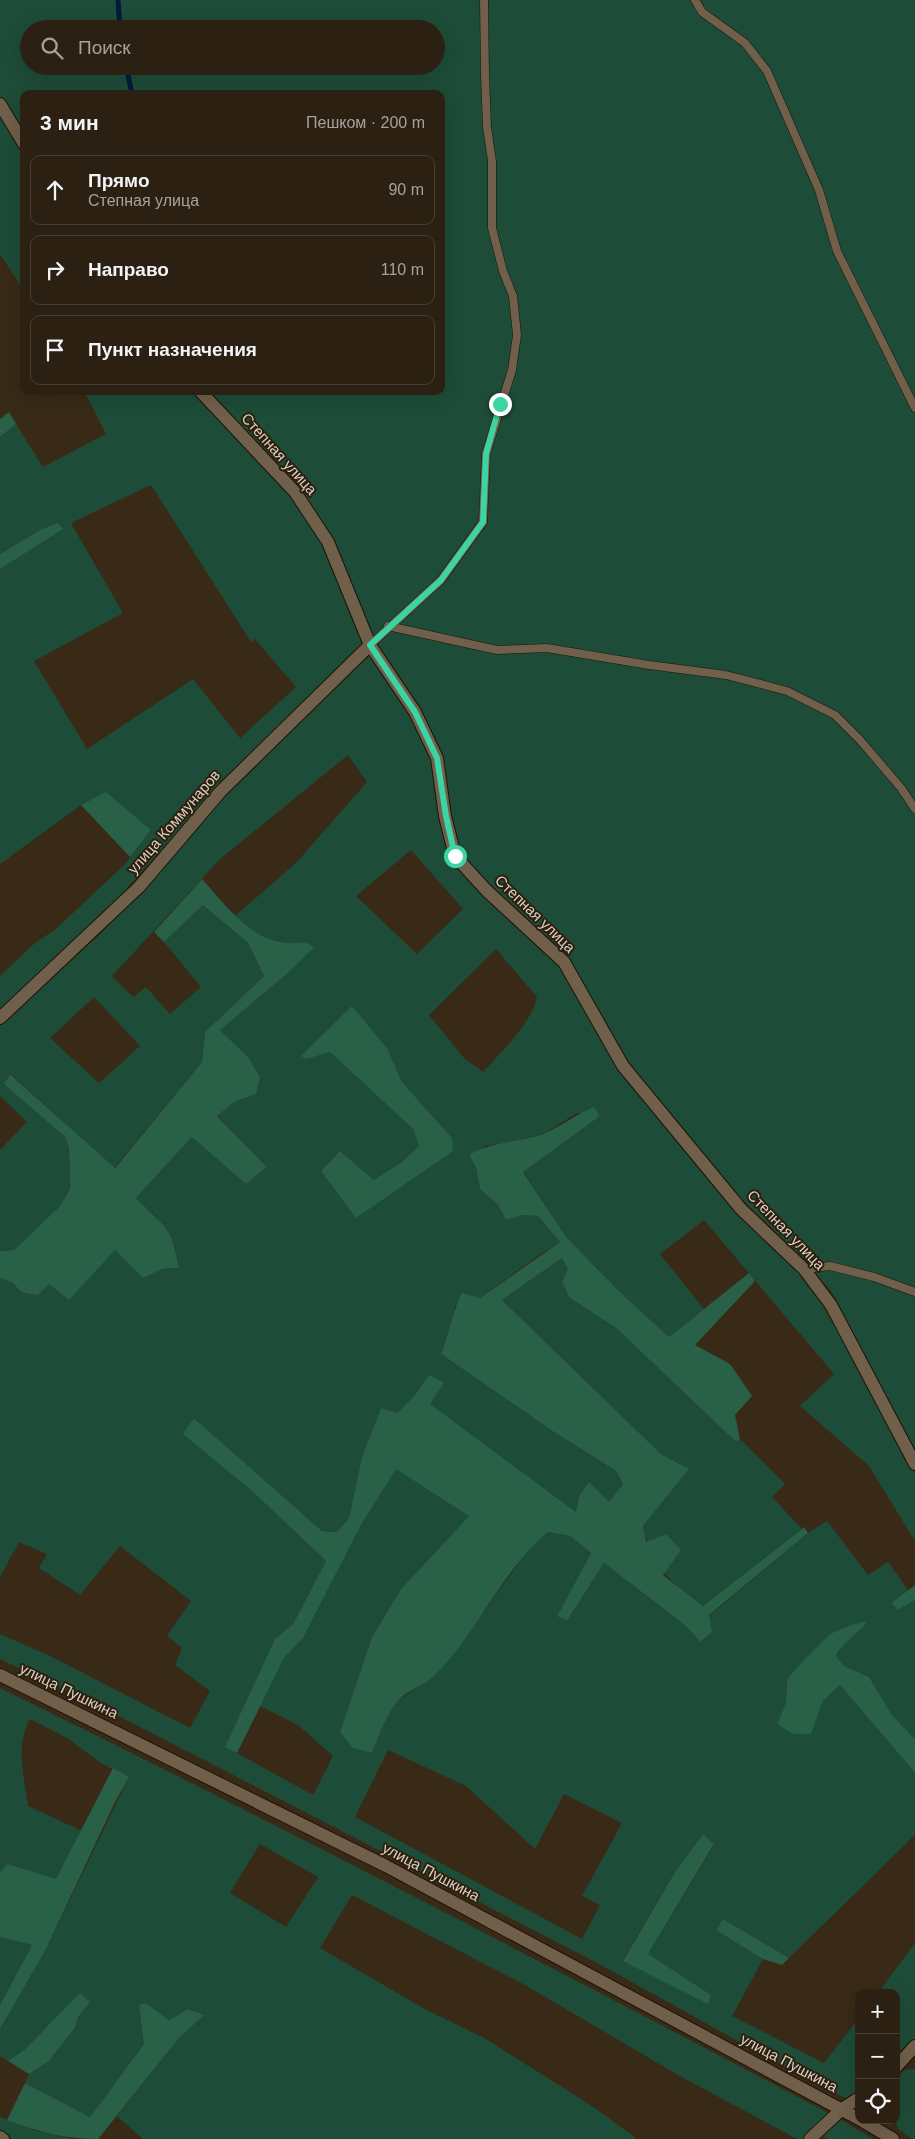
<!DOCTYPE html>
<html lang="ru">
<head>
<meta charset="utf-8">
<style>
  :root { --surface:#2b2011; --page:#33281a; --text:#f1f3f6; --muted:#a6a39f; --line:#473e31 }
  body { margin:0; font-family:Helvetica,sans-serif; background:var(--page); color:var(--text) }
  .controls { position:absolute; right:15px; bottom:15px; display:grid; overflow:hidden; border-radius:10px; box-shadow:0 5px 20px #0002 }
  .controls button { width:45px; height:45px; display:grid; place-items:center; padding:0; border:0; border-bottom:1px solid var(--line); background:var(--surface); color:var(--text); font:25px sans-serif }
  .stop { position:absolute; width:15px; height:15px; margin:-11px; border:4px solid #3bd4a4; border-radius:50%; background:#fff }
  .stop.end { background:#3bd4a4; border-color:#fff; box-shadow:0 1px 5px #0008 }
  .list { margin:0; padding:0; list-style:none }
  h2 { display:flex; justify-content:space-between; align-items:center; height:65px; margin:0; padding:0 20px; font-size:21px }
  h2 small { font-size:16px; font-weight:400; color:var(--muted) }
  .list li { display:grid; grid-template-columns:32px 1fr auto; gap:15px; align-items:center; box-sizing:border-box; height:70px; margin:0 10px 10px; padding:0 10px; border:1px solid var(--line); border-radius:10px }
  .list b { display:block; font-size:19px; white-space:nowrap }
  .list p { margin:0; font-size:16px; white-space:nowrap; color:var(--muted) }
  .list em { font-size:16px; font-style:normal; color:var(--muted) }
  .icon { flex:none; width:28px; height:28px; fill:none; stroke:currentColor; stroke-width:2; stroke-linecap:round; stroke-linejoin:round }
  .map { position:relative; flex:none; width:915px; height:2139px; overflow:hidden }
  .search { position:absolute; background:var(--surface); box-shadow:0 5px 20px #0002; left:20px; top:20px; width:425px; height:55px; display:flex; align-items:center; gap:12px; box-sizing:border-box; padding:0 18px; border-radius:28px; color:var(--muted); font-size:19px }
  .panel { position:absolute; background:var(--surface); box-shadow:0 5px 20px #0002; left:20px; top:90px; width:425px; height:305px; border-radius:10px }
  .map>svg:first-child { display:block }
  .green { fill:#1d4c38; fill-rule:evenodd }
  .forest { fill:#286048 }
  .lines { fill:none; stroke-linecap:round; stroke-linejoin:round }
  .stream { stroke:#021a3c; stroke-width:5 }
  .service-casing { stroke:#1f1202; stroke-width:9 }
  .minor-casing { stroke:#1f1202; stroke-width:14 }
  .tertiary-casing { stroke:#1f1202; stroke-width:14 }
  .service { stroke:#705f4b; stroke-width:8 }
  .minor { stroke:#705f4b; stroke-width:12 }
  .tertiary { stroke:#705f4b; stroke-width:12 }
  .route { stroke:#3bd4a4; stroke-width:6 }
  .labels { text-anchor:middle; stroke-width:4; stroke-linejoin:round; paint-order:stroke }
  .street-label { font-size:15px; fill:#dad0c5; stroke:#2e200e }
</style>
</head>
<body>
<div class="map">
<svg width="915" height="2139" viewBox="0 0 915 2139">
  <rect width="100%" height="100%" fill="#392a17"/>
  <g class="green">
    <path d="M 0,0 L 915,0 L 915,1455 L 832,1292 L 783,1239 L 739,1197 L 635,1074 L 573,967 L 452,861 L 565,973 L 629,1083 L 749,1223 L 807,1280 L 833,1319 L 915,1473 L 915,1541 L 869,1466 L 800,1406 L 834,1374 L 704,1220 L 660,1254 L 704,1309 L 669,1337 L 620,1292 L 567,1238 L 523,1171 L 600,1116 L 577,1113 L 545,1133 L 514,1142 L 484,1146 L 476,1167 L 480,1189 L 498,1205 L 506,1220 L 524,1215 L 538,1216 L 560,1242 L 536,1257 L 480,1298 L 455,1306 L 450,1332 L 441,1354 L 554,1432 L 616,1471 L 623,1484 L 609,1503 L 579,1496 L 576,1512 L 429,1404 L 430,1375 L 415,1395 L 397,1413 L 381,1408 L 362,1457 L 349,1518 L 337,1532 L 322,1531 L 194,1418 L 184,1434 L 252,1491 L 326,1561 L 293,1624 L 275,1639 L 226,1747 L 313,1795 L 333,1756 L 298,1725 L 260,1706 L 284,1658 L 303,1638 L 361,1525 L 396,1468 L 470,1515 L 401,1589 L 372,1637 L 340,1732 L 372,1753 L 381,1726 L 398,1700 L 433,1677 L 461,1644 L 530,1547 L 548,1532 L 570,1536 L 591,1553 L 557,1616 L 567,1621 L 604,1563 L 686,1626 L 700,1642 L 709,1616 L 808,1533 L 827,1521 L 868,1575 L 888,1562 L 908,1590 L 891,1603 L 898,1610 L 915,1600 L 915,1739 L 892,1715 L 869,1677 L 844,1666 L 836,1656 L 839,1648 L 863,1629 L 830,1634 L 799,1665 L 787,1679 L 786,1704 L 777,1724 L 811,1734 L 823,1701 L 840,1685 L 915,1773 L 915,1835 L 789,1958 L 723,1919 L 717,1929 L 763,1959 L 732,2016 L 824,2063 L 859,2018 L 859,2105 L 792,2071 L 603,1966 L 113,1713 L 0,1659 L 0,1634 L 50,1656 L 190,1728 L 210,1691 L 175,1665 L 182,1648 L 167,1636 L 191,1601 L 120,1546 L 80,1595 L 39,1568 L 47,1554 L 19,1542 L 0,1577 L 0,1278 L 13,1283 L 21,1292 L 49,1284 L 115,1250 L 143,1278 L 163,1269 L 179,1268 C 175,1231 162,1222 136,1198 L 193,1136 L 246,1184 L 267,1167 L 217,1115 L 234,1102 L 256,1094 L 248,1057 L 220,1030 L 288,973 L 313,947 L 305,942 C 300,943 294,945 289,945 C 270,944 247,929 235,916 L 296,863 L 367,782 L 348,755 L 220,859 L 112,976 L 133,997 L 146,987 L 170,1014 L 201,987 L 164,942 L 203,905 L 248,943 L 264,976 L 205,1032 L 202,1062 L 114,1168 L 12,1075 L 3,1082 L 65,1137 L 69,1148 L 70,1188 L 61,1205 L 14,1250 L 0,1251 L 0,1150 L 27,1122 L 0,1096 L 0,1025 L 96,938 L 145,889 L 189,819 L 101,917 L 0,1010 L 0,976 L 35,943 L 56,929 L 125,864 L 151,830 L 106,793 L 81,805 L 0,864 L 0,569 L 18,556 L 40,530 L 0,554 L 0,437 L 16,424 L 43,467 L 106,434 L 84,391 L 441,391 L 441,94 L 24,94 L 24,291 L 0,254 ZM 29,29 L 436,29 L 436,66 L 29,66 ZM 151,485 L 251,642 L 255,639 L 296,687 L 240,738 L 193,679 L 87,749 L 34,661 L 123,613 L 71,523 ZM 411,850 L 463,909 L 417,954 L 356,896 ZM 496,949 L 537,997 C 530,1026 502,1050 483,1072 L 464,1058 L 429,1015 ZM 94,997 L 140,1046 L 99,1083 L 50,1038 ZM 352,1007 L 387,1048 L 402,1082 L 452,1138 L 357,1218 L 321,1171 L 340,1151 L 374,1180 L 403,1161 L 419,1147 L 413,1129 L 330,1052 L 302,1056 ZM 388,1750 L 466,1786 L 535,1849 L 564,1794 L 622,1823 L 582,1896 L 600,1905 L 582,1939 L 355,1817 ZM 703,1834 L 714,1845 L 648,1954 L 623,1960 L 675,1872 Z"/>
    <path d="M 562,1258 L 568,1269 L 570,1298 L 616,1328 L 736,1442 L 740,1439 L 785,1484 L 772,1497 L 802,1529 L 703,1606 C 672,1582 650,1568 643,1526 L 689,1469 L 661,1454 L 502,1300 Z"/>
    <path d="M 0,1688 C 279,1825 554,1968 828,2113 L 806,2139 L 797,2139 L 678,2075 L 525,1985 L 352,1895 L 320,1948 L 423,2008 L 486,2039 L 592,2106 L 637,2139 L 143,2139 L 117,2116 L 180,2037 L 203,2015 L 188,2009 L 169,2020 L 146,2003 L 144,2044 L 90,2117 L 25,2083 L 29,2074 L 48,2062 L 75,2028 L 78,2017 L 90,2002 L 44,2029 L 25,2049 L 8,2061 L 0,2056 L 0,2029 L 45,1951 L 129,1777 L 101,1763 L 67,1738 L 30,1719 C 15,1746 24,1776 28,1806 L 82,1831 L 56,1880 L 8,1864 L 0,1872 ZM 260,1844 L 318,1877 L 286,1927 L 230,1893 Z"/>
    <polygon points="0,1937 32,1945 0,2005"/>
    <polygon points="915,1943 915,2039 896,2054 896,1993 878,1993"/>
    <polygon points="915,2069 915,2139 913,2139 899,2130 895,2120 896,2081 904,2070"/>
    <polygon points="0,2117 33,2130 73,2139 12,2139 0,2131"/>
    <polygon points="839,2119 874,2139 828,2139 824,2137 816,2139"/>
  </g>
  <g class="forest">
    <polygon points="9,412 16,424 0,437 0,419"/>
    <polygon points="58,523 63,529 0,569 0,554 40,530"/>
    <polygon points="106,792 151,830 130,857 81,805"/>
    <path d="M 202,879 C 230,910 258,951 305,942 L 314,947 L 288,973 L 220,1030 L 248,1057 L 260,1077 L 256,1094 L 234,1102 L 217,1116 L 267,1167 L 246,1184 L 192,1137 L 136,1198 C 165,1227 172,1226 179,1268 L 163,1269 L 143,1278 L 115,1250 L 69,1300 L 49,1284 L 38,1295 L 21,1292 L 13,1283 L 0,1278 L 0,1251 L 14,1250 L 61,1205 L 70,1188 L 69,1148 L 65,1137 L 3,1083 L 11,1075 L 115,1168 L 202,1062 L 205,1032 L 264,976 L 248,943 L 203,905 L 164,942 L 154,932 Z"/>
    <polygon points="352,1006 387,1048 402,1082 452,1138 453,1151 356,1218 321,1171 340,1151 374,1180 403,1161 419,1146 413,1129 330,1052 306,1059 301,1056"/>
    <path d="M 594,1107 L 600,1116 L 523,1172 L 567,1238 L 620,1292 L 669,1337 L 749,1273 L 755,1281 L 695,1345 L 730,1364 L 752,1396 L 735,1415 L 740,1439 L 736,1442 L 616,1328 L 570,1298 L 562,1282 L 568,1269 L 562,1258 L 502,1300 L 661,1454 L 689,1469 L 643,1526 L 646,1542 L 666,1534 L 681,1550 L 663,1575 L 703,1606 L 802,1529 L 804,1527 L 808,1533 L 709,1615 L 712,1632 L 700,1642 L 686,1626 L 604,1563 L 567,1621 L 557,1616 L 591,1553 L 570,1536 L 548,1532 C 501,1571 478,1633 434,1676 C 424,1686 406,1690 397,1702 C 385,1718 379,1735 372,1753 L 353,1748 L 340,1732 L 372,1637 L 401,1589 L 469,1516 L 396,1469 L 361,1525 L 303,1638 L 284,1658 L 237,1753 L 225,1747 L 275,1639 L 293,1624 L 326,1561 L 252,1491 L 183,1434 L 194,1418 L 322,1531 L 337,1532 L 349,1518 L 362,1457 L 381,1408 L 397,1413 L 415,1395 L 429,1375 L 444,1383 L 430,1404 L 576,1512 L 579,1496 L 589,1482 L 609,1502 L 623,1484 L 616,1471 L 554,1432 L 441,1354 C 449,1334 452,1312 462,1293 L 480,1298 L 560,1242 L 538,1216 L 524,1215 L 506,1220 L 498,1205 L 480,1189 L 476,1167 L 469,1155 C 492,1141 517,1143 543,1134 C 561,1127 576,1114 594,1107 Z"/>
    <polygon points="915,1585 915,1600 898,1610 891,1603"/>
    <path d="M 867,1621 C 859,1636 842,1641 836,1656 L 844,1666 L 869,1677 L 892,1715 L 915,1739 L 915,1773 L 840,1685 L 823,1701 L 811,1734 L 793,1734 L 777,1724 L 786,1703 L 787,1679 L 799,1665 L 830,1634 L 851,1625 Z"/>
    <polygon points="113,1768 129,1777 115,1802 45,1951 0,2029 0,2005 32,1945 0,1937 0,1872 8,1864 56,1879"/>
    <polygon points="703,1834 714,1844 648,1954 711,1995 708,2004 623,1961 675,1872"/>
    <polygon points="723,1919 789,1958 782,1965 763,1959 716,1930"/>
    <polygon points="80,1993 90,2002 78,2017 75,2028 48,2062 29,2074 8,2061 25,2049"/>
    <path d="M 146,2003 L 169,2020 L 188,2009 L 204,2015 L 180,2037 L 98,2139 C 66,2139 37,2132 7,2120 L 25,2083 L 90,2117 L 144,2044 L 139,2005 Z"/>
  </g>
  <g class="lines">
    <g class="stream">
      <polyline points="118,0 120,29"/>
      <polyline points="126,66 132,94"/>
    </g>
    <g class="service-casing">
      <g id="service">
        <polyline points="695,0 702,12 745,43 767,71 819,190 837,251 915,408"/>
        <polyline points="388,626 497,650 547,648 649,665 726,675 787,691 835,715 860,740 901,788 915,809"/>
        <polyline points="370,645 441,580 483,522 486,454 512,370 517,335 513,296 503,271 492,228 492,161 487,127 485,75 484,0"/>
        <polyline points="804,1269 830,1266 874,1277 915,1292"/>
      </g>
    </g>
    <g class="minor-casing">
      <g id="minor">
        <polyline points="0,104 24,144"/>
        <polyline points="200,391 295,492 328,542 370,645 415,712 437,758 445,816 455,856 487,891 564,962 623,1066 741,1209 804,1269 831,1305 915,1464"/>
        <polyline points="0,1018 139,887 220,792 370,645"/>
        <polyline points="896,2067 915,2046"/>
        <polyline points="0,2137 3,2139"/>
        <polyline points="810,2139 842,2109 859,2098"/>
      </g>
    </g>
    <g class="tertiary-casing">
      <g id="tertiary">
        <polyline points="0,1675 386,1866 859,2119"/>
        <polyline points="861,2120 893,2139"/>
      </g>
    </g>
    <use href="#service" class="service"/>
    <use href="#minor" class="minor"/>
    <use href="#tertiary" class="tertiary"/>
  </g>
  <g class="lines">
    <polyline class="route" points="455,856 446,816 437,758 415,712 370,645 441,580 483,522 486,454 500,404"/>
  </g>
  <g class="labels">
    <g class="street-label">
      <text transform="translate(279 454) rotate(48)" y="5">Степная улица</text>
      <text transform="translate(174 822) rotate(-49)" y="5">улица Коммунаров</text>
      <text transform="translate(535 914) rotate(44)" y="5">Степная улица</text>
      <text transform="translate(786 1230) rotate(46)" y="5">Степная улица</text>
      <text transform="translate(69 1691) rotate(26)" y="5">улица Пушкина</text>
      <text transform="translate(431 1872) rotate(28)" y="5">улица Пушкина</text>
      <text transform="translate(789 2063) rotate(28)" y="5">улица Пушкина</text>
    </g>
  </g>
</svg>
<div class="controls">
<button>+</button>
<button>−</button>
<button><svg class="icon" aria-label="locate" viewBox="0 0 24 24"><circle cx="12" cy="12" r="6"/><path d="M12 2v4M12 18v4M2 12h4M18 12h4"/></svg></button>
</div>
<div class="stop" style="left:455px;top:856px"></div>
<div class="stop end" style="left:500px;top:404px"></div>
<div class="search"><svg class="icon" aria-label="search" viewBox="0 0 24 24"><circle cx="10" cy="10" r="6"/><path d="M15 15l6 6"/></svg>Поиск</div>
<section class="panel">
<h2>3 мин<small>Пешком · 200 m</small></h2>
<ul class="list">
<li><svg class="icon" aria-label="ahead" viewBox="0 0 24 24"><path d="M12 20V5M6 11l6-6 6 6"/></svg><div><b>Прямо</b><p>Степная улица</p></div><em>90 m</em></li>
<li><svg class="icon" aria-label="right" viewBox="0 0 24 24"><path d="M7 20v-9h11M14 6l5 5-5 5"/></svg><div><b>Направо</b></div><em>110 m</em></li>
<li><svg class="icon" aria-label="arrive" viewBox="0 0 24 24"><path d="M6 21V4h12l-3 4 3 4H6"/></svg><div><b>Пункт назначения</b></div></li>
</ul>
</section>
</div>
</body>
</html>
